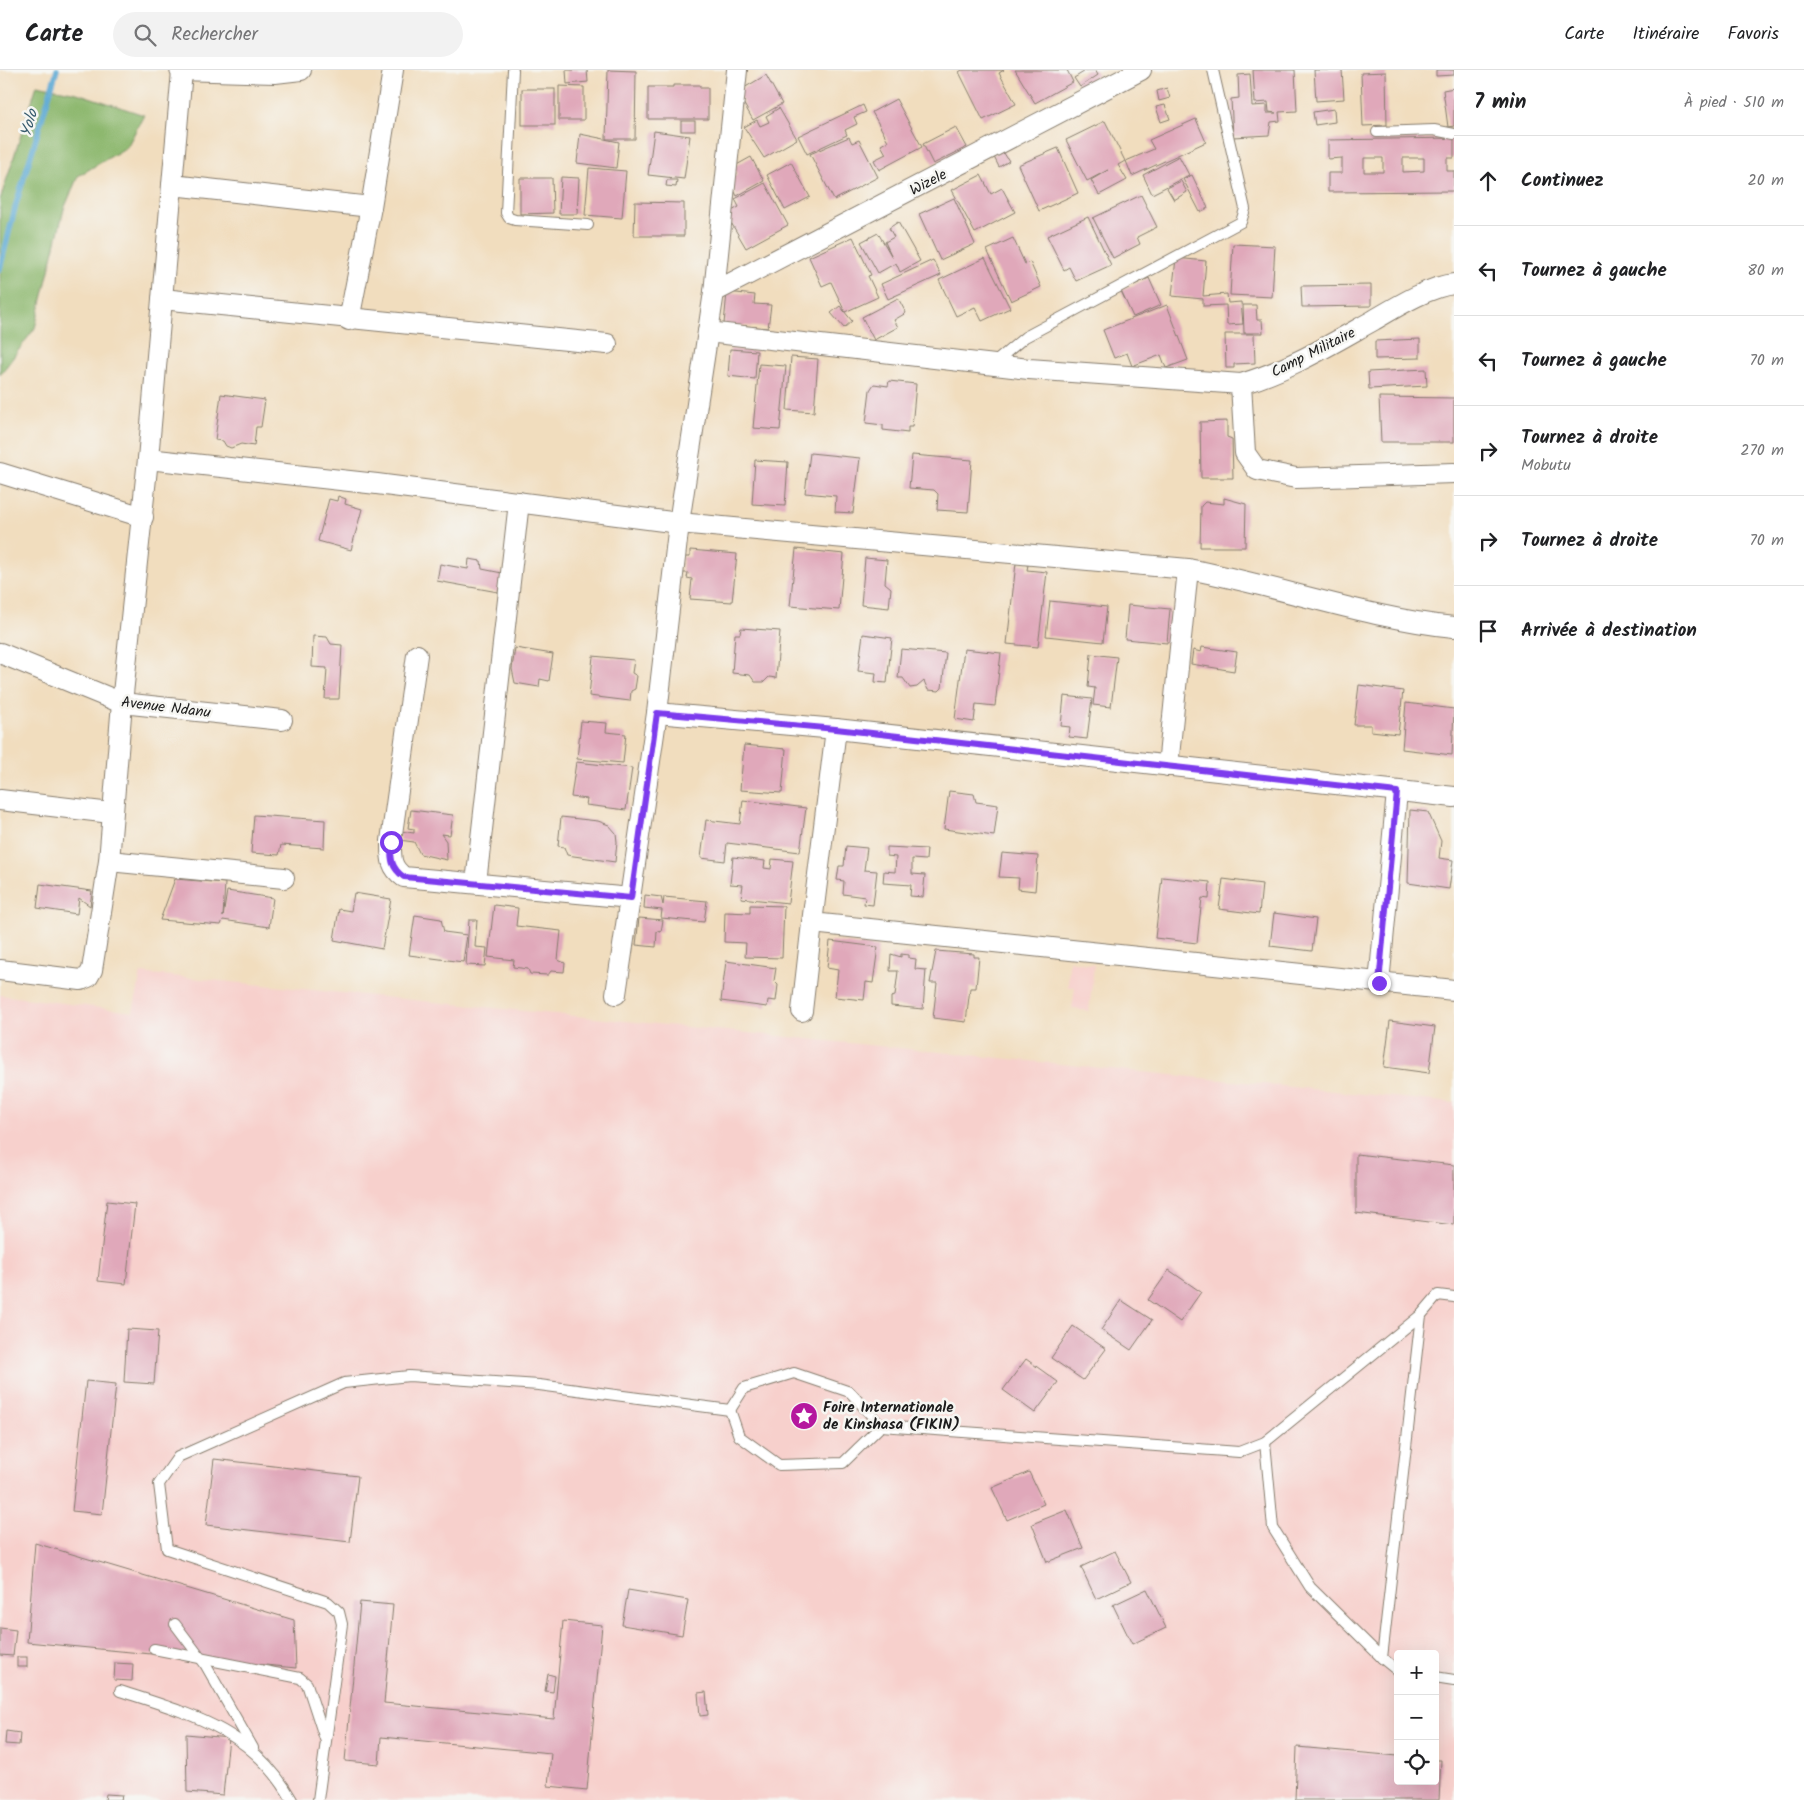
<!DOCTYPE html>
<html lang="fr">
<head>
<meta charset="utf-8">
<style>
  :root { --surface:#fff; --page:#f2f2f2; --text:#202124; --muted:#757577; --line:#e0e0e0 }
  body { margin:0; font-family:Kalam,sans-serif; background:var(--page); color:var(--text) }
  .controls { position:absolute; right:15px; bottom:15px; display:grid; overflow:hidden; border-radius:5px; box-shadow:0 5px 20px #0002 }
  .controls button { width:45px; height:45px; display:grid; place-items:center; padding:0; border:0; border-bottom:1px solid var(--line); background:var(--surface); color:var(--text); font:25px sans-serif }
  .stop { position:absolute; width:15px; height:15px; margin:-11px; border:4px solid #7c3aed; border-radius:50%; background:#fff }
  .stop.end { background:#7c3aed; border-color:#fff; box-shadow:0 1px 5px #0008 }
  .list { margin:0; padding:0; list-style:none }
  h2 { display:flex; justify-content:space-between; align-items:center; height:65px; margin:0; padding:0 20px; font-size:21px }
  h2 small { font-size:16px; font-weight:400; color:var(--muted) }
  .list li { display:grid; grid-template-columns:32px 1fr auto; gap:15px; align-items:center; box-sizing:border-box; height:90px; padding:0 20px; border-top:1px solid var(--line) }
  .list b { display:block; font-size:19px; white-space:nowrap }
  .list p { margin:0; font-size:16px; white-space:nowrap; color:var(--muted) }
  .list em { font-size:16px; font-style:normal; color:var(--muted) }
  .icon { flex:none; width:28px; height:28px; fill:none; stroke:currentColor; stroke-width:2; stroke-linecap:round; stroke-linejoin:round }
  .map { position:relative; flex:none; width:1454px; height:1730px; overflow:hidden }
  header { display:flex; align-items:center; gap:30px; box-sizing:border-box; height:70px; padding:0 25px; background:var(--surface); border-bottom:1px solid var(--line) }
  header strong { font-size:24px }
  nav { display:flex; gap:28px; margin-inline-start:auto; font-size:18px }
  .search { width:350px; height:45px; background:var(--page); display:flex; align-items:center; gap:12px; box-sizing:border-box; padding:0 18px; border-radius:28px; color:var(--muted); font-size:19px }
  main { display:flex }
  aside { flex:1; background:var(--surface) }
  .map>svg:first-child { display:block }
  .built { fill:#f7d0cc; fill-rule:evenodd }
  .forest { fill:#8db86e; stroke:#546a45 }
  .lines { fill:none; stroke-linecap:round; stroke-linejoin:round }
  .stream { stroke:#59a7d3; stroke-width:5.5 }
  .building { fill:#e0a8ba; fill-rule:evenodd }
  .service-casing { stroke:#867c6d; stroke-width:12 }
  .minor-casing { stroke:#867c6d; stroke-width:22 }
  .service { stroke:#fff; stroke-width:10 }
  .minor { stroke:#fff; stroke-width:20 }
  .route { stroke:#7c3aed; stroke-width:6 }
  .labels { text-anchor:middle; stroke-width:5; stroke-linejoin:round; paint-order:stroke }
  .street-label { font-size:15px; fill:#1c1c1c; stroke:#f6f6f2 }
  .poi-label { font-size:15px; font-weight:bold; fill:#1c1c1c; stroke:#f6f6f2; text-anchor:start }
  .water-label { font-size:16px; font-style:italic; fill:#375b6e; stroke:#f6f6f2 }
</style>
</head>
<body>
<header>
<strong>Carte</strong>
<div class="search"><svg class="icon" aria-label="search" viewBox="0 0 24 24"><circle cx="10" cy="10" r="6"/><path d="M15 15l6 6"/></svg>Rechercher</div>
<nav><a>Carte</a><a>Itinéraire</a><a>Favoris</a></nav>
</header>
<main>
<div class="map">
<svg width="1454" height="1730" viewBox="0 0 1454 1730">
  <rect width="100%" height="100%" fill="#f6f6f2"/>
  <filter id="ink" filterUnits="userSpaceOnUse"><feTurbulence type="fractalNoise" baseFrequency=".02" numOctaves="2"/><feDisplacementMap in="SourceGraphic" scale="10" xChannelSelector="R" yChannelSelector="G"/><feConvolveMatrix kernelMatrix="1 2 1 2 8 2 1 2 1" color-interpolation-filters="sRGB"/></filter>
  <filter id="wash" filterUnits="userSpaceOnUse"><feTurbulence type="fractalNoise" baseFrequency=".0096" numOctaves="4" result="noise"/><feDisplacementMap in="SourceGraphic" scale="20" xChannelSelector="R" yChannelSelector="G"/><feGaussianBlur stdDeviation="1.12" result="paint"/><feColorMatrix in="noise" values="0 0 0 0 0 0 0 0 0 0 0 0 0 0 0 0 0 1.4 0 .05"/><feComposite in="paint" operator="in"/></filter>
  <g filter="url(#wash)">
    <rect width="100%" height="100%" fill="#f1ddbe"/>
    <g class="built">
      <polygon points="1069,891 1094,895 1089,941 1072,939 1075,917 1068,917"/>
      <path d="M 141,903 L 1454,1033 L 1454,1730 L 0,1730 L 0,925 L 133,942 ZM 1398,1584 L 1435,1584 L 1435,1711 L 1398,1711 Z"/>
    </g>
    <polygon class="forest" points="37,15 77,23 144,45 127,77 78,106 64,139 35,258 0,305 0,130"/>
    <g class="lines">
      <polyline class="stream" points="0,199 16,134 57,0"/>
    </g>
    <g id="blocks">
      <g class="building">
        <polygon points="566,0 587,0 588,12 567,14"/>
        <polygon points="608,0 636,1 635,69 606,69"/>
        <polygon points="962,0 1004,0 999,3 1016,34 983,50 959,2"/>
        <polygon points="1015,0 1067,0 1073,12 1035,33"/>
        <polygon points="1087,0 1095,0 1098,5 1080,17 1074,8"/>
        <polygon points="1253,0 1295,0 1297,41 1279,42 1280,51 1271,52 1269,65 1233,67 1231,29 1239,28 1238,5 1250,4 1252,36 1267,35 1267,43 1276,43 1269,42 1268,32 1255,33"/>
        <polygon points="1314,0 1342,0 1344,29 1316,31"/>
        <polygon points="1436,0 1454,0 1454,5 1436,6"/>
        <polygon points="1386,2 1387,55 1363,56 1361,3"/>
        <polygon points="766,5 782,34 753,50 737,22"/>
        <polygon points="673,15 700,15 700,18 708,18 708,49 648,49 648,17 673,17"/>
        <polygon points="559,16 584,17 584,50 559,50"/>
        <polygon points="1167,18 1170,28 1159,31 1157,21"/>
        <polygon points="1454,18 1454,56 1448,57 1443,20"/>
        <rect x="522" y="19" width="33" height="36"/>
        <polygon points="896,29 922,77 879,100 874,90 886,84 881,75 888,71 872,42"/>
        <polygon points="863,35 866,42 854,47 857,54 845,60 847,65 807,84 798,66"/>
        <polygon points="1165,35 1170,49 1161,52 1156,37"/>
        <polygon points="779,38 797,69 764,88 744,57 757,50 760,56 769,52 766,46"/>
        <polygon points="1334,39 1335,52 1315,55 1313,42"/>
        <polygon points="1196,49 1206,72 1132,106 1126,91 1154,79 1149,70"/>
        <rect x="681" y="51" width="14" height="10"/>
        <polygon points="1105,51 1125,91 1118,95 1127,110 1099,125 1091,110 1108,100 1087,111 1066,70"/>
        <polygon points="956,57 967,77 933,94 923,74"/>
        <polygon points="654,61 690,66 684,109 648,105"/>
        <polygon points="580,64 619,72 616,98 577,93"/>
        <polygon points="849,67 852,73 859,70 878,107 834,130 810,84"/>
        <path d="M 1454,68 L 1454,88 L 1447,88 L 1447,101 L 1454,101 L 1454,121 L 1328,122 L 1328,103 L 1342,103 L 1342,88 L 1328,89 L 1328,70 ZM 1364,88 L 1383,88 L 1383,102 L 1364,102 ZM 1403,88 L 1424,88 L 1424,101 L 1403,102 Z"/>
        <polygon points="1058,78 1078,123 1039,141 1018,95"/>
        <polygon points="1002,80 1009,91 999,97 993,85"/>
        <polygon points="1179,86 1189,105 1152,124 1143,105"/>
        <polygon points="751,87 764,111 737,126 731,114 732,107 737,104 733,97"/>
        <polygon points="791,92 810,127 785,140 767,105"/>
        <polygon points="589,98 626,101 622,148 585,145"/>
        <polygon points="981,105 991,124 1002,118 1015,142 975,163 952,120"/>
        <polygon points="1192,105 1208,138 1200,142 1183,109"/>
        <polygon points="561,107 579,108 577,144 559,144"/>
        <polygon points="520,108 552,108 553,143 520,144"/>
        <polygon points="667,110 677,110 676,117 666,116"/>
        <polygon points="1181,111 1187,122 1174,130 1167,118"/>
        <polygon points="765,113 788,155 746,178 726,144 739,137 735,129"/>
        <polygon points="1141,125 1157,157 1137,167 1140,174 1113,188 1093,148"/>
        <polygon points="954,128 975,174 940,190 919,144"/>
        <polygon points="635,132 684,133 684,166 634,166"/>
        <polygon points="1088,147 1111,195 1076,211 1069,197 1064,200 1047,166"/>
        <polygon points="898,152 920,191 900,202 896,193 878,203 861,172 878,163 892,187 885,172 894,167 889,158"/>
        <polygon points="853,167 871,205 868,206 878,227 845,242 831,212 822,216 809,187"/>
        <polygon points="1013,168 1025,194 1030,192 1041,217 1011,231 987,180"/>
        <polygon points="1233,174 1275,176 1272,227 1230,225"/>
        <polygon points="985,188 1010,238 982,251 975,237 956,246 939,210"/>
        <polygon points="1176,188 1206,191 1203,226 1227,224 1228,233 1241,232 1243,254 1227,255 1226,235 1203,236 1203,229 1172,226"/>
        <polygon points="933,190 941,205 888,229 881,214"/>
        <polygon points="1149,208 1161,235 1133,247 1121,221"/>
        <polygon points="1371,215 1371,236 1302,237 1301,216"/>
        <polygon points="727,222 755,225 754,234 771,235 768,258 724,254"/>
        <polygon points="898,228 906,243 894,250 898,257 874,270 862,247"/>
        <polygon points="1167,235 1188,290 1166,298 1161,285 1132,296 1127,283 1114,288 1103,260"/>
        <polygon points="1243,235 1256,235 1257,250 1262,250 1263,263 1244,263"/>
        <polygon points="840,236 852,251 844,258 831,243"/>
        <polygon points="1225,264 1254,264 1255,293 1234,294 1234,298 1226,298"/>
        <polygon points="1420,269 1420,288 1375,289 1375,271"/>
        <polygon points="730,279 757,281 755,309 728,306"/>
        <polygon points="791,287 818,289 814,342 787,340"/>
        <polygon points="759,294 786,296 780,360 753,358"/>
        <polygon points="1426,299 1427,316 1369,319 1368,302"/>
        <polygon points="889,311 916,314 912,357 908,357 908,363 883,360 883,355 866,353 870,320 874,314 888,316"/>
        <polygon points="221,324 265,330 261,357 256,357 254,376 241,374 231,378 226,376 223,371 215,370"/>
        <polygon points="1379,327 1454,328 1454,372 1381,372"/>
        <polygon points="1227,351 1227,367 1232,369 1233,408 1201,408 1200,352"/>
        <polygon points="810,383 860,388 853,443 835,442 836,426 805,423"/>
        <polygon points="912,385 972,390 968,442 937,440 938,424 934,420 909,418"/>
        <polygon points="755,390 788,392 785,436 752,434"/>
        <polygon points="338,426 346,429 345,434 362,439 351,480 318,471 329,429 337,431"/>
        <polygon points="1224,428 1246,434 1245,477 1200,477 1201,436 1205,432 1224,434"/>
        <polygon points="796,479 844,484 839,540 790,536"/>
        <polygon points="690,480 737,484 732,532 690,529 692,509 687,508 688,503 682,503 683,487 690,487"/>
        <polygon points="865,488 887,490 885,513 891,518 889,538 861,535"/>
        <polygon points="469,489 481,491 482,499 502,503 498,522 437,511 440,494 468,499"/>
        <polygon points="1016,493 1028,495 1027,500 1047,502 1038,577 1007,574"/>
        <polygon points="1050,531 1107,537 1103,572 1046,566"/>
        <polygon points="1128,535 1170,539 1167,573 1125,569"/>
        <polygon points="741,558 780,561 776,608 769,607 764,612 755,612 750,605 732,603 735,564 740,564"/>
        <polygon points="863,564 892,568 887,613 875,612 876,603 858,601"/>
        <polygon points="313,566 327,567 331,574 342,575 339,629 325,629 327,598 312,597"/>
        <polygon points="1202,577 1237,582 1234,601 1191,594 1193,580 1201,582"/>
        <polygon points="515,578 553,584 549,611 540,609 539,617 515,613 512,599"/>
        <polygon points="901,579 946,583 942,618 939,621 928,620 924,611 917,617 910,618 903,608 898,608"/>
        <polygon points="964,579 1001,583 995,636 976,634 974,652 955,649"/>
        <polygon points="1091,584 1117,587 1111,637 1093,635 1095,618 1088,617"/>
        <polygon points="593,586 634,590 632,603 637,606 635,619 631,621 630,631 589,626"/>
        <polygon points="1359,615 1403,621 1398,664 1371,661 1371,655 1354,655"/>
        <polygon points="1064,626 1092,629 1087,669 1069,667 1070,657 1061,656"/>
        <polygon points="1406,633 1454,639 1452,685 1402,679"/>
        <polygon points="581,651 607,653 606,662 626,664 623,693 577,689"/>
        <polygon points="744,675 786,679 782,723 740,720"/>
        <polygon points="576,692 632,698 626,740 586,735 587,729 571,727"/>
        <polygon points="949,721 974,724 976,732 998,735 994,766 944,759"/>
        <polygon points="743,730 806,738 800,782 727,773 725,791 701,788 706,750 740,754"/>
        <polygon points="411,740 453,745 450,765 441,764 446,771 447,790 420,784 414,772 399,770 400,761 414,763 414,759 408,758"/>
        <polygon points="1410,740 1428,742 1441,771 1439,788 1453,790 1449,819 1408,813"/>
        <polygon points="254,745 325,750 324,778 281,775 279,785 251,783"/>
        <polygon points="561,747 598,751 609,755 616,763 617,772 615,792 567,785 564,777 558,776"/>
        <polygon points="846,776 867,778 864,800 877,801 873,835 864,834 865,827 843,824 844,811 837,810 839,796 844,796"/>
        <polygon points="887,777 927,779 926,790 912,789 912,804 925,805 923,827 910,826 911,815 883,813 884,801 895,802 896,787 887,786"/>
        <polygon points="1002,783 1038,786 1035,821 1018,819 1019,808 999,807"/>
        <polygon points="733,787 765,791 764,798 771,799 772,789 793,791 788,833 741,828 743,815 730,814"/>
        <polygon points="1162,807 1210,812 1209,829 1202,828 1197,873 1155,868"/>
        <polygon points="175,809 225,813 223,847 227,821 273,828 269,857 223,850 221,855 160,850"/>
        <polygon points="1223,809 1262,814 1259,844 1219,839"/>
        <polygon points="40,814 92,821 90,836 79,828 77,844 37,838"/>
        <polygon points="354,823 391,829 382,879 334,870 339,839 351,841"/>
        <polygon points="645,825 661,827 663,835 664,827 707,831 704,852 661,848 662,840 644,838"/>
        <polygon points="494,835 518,838 516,856 561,861 558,890 565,893 564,902 551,901 548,905 530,904 528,899 513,897 514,890 488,887"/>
        <polygon points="750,835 784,836 782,888 745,887 746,873 724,872 725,842 750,843"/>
        <polygon points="1274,843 1316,849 1312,881 1270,876"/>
        <polygon points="415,845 441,849 444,862 467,865 463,892 409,885"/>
        <polygon points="639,848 663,850 661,862 657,861 656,877 636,875"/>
        <polygon points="469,850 477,850 475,877 487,878 485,896 466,895"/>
        <polygon points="830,871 878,877 873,913 866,912 864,930 835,927 838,900 827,898"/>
        <polygon points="936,881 974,884 974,887 979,887 976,918 970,918 966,952 933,948 937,913 930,913"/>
        <polygon points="891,884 901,887 901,884 909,885 909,888 916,889 915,899 926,900 923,939 891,936 891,927 895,926 898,901 890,901"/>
        <polygon points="726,891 776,898 774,911 778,915 776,931 768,930 767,937 721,931"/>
        <polygon points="1390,951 1435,957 1429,1003 1384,997"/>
        <polygon points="1356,1084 1454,1095 1454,1155 1356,1143"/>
        <polygon points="107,1131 135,1134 126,1214 98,1211"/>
        <polygon points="1169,1200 1201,1222 1180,1252 1148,1230"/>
        <polygon points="1121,1230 1152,1250 1131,1280 1101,1260"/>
        <polygon points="1073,1256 1106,1279 1083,1310 1051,1288"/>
        <polygon points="127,1259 158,1261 154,1314 124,1312"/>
        <polygon points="1026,1289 1058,1312 1035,1343 1003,1320"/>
        <polygon points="86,1311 116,1314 102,1444 72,1441"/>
        <polygon points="214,1389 358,1406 350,1472 206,1455"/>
        <polygon points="1029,1402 1044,1434 1007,1450 992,1418"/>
        <polygon points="1067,1440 1083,1478 1047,1492 1032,1454"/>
        <polygon points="35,1473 294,1550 296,1598 27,1572"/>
        <polygon points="1115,1481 1131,1512 1096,1529 1081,1497"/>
        <polygon points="1147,1519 1166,1558 1132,1574 1113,1535"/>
        <polygon points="628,1520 688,1530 682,1565 622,1555"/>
        <polygon points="360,1532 393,1535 384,1633 554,1649 563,1551 602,1555 587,1720 548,1716 551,1683 381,1667 379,1694 345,1691"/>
        <polygon points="0,1558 16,1560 13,1586 0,1585"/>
        <rect x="17" y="1587" width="10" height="10"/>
        <polygon points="115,1593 133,1594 132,1611 114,1610"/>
        <polygon points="548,1604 555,1606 553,1622 545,1621"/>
        <polygon points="706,1622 708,1645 700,1646 698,1623"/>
        <polygon points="6,1661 20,1663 19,1675 5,1674"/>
        <polygon points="186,1664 229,1668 223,1725 187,1722"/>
        <polygon points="1297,1677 1398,1686 1398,1711 1435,1711 1435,1690 1441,1690 1439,1730 1295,1730"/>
        <polygon points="106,1724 122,1725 121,1730 105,1730"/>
      </g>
    </g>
  </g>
  <g filter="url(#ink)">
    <use href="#blocks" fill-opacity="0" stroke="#867c6d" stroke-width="1"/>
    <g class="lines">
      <g class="service-casing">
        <g id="service">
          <polyline points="513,0 506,143 509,148 515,150 588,155"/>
          <polyline points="1377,62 1434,60 1454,64"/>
          <polyline points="994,293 1025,267 1241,152 1245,139 1213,0"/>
          <polyline points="730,1340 744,1318 794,1303 850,1322 881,1356 1239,1382 1265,1372 1421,1245 1438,1225 1454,1227"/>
          <polyline points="730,1340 739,1366 779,1395 843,1393 881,1356"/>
          <polyline points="1265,1372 1273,1458 1310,1517 1382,1588"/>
          <polyline points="175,1554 205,1594 253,1678"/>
          <polyline points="154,1579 300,1608 307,1614 325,1669"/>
          <polyline points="1398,1601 1382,1588 1421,1245"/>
          <polyline points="1435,1607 1454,1610"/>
          <path d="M 120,1621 C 191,1644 253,1660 292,1730"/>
          <polyline points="318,1730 342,1554 339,1542 328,1532 167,1479 159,1414 178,1387 344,1313 409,1306 539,1315 730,1340"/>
        </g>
      </g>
      <g class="minor-casing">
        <g id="minor">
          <polyline points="180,0 275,3 301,0"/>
          <polyline points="172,115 371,137"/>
          <path d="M 1454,214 C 1430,216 1396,237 1374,250 C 1331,274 1289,300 1241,314 L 1245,383 L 1257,400 L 1296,408 L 1454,403"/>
          <polyline points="714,222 1141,0"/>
          <polyline points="162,229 607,274"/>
          <polyline points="349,250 371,137 393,0"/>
          <polyline points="708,262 1029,299 1241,314"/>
          <path d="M 148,389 L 377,414 L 679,453 L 1188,499 C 1276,515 1366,548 1454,557"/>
          <polyline points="0,403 143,447"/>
          <polyline points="0,583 122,633 282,650"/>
          <path d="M 417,585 L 391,771 C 391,788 390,797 404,807 L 631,828"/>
          <polyline points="657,643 836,659 1454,727"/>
          <polyline points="836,659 812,853 1454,920"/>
          <polyline points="1168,696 1188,499"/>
          <polyline points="0,730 111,743"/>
          <polyline points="109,791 284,808"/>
          <polyline points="476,813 519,432"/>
          <polyline points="0,900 81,910 88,907 92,900 109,791 122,633 148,389 182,1"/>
          <polyline points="1379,913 1397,722"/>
          <polyline points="616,924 657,643 679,453 714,222 737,0"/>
          <polyline points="802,941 812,853"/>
        </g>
      </g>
      <use href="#service" class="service"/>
      <use href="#minor" class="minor"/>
    </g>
  </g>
  <g class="lines" filter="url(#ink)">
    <path class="route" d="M 391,772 C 391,788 390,797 404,807 L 631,828 L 657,643 L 836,659 L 1397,722 L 1379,913"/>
  </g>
  <defs>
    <g id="sight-disc" transform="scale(1.4375)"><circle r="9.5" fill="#b5179e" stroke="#f6f6f2"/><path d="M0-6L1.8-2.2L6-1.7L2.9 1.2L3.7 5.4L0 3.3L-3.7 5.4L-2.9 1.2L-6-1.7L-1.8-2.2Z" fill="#fff"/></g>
  </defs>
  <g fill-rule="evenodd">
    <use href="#sight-disc" x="804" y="1346"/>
  </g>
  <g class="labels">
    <g class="street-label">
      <text transform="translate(928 112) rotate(-28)" y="5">Wizele</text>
      <text transform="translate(1313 282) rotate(-27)" y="5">Camp Militaire</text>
      <text transform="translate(166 637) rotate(7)" y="5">Avenue Ndanu</text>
    </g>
    <g class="poi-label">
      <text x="823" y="1342">Foire Internationale<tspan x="823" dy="17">de Kinshasa (FIKIN)</tspan></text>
    </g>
    <g class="water-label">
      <text transform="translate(28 53) rotate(-74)" y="6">Yolo</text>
    </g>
  </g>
</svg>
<div class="controls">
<button>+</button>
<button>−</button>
<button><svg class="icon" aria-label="locate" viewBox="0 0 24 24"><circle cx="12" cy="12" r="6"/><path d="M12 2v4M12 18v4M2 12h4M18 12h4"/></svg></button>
</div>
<div class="stop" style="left:391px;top:772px"></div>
<div class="stop end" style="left:1379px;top:913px"></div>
</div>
<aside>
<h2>7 min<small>À pied · 510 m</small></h2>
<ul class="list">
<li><svg class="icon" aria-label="ahead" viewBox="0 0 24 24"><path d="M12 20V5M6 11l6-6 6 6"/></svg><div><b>Continuez</b></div><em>20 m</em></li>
<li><svg class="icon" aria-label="left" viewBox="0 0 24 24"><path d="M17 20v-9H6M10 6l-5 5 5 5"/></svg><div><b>Tournez à gauche</b></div><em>80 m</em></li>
<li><svg class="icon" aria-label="left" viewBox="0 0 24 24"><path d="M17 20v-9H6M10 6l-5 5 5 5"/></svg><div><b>Tournez à gauche</b></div><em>70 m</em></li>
<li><svg class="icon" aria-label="right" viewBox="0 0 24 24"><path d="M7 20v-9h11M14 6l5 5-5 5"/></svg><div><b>Tournez à droite</b><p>Mobutu</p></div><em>270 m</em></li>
<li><svg class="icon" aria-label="right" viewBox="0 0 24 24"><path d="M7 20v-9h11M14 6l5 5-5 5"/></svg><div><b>Tournez à droite</b></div><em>70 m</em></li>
<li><svg class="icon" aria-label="arrive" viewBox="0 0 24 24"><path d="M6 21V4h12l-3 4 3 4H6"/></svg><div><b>Arrivée à destination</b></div></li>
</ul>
</aside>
</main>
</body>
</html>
